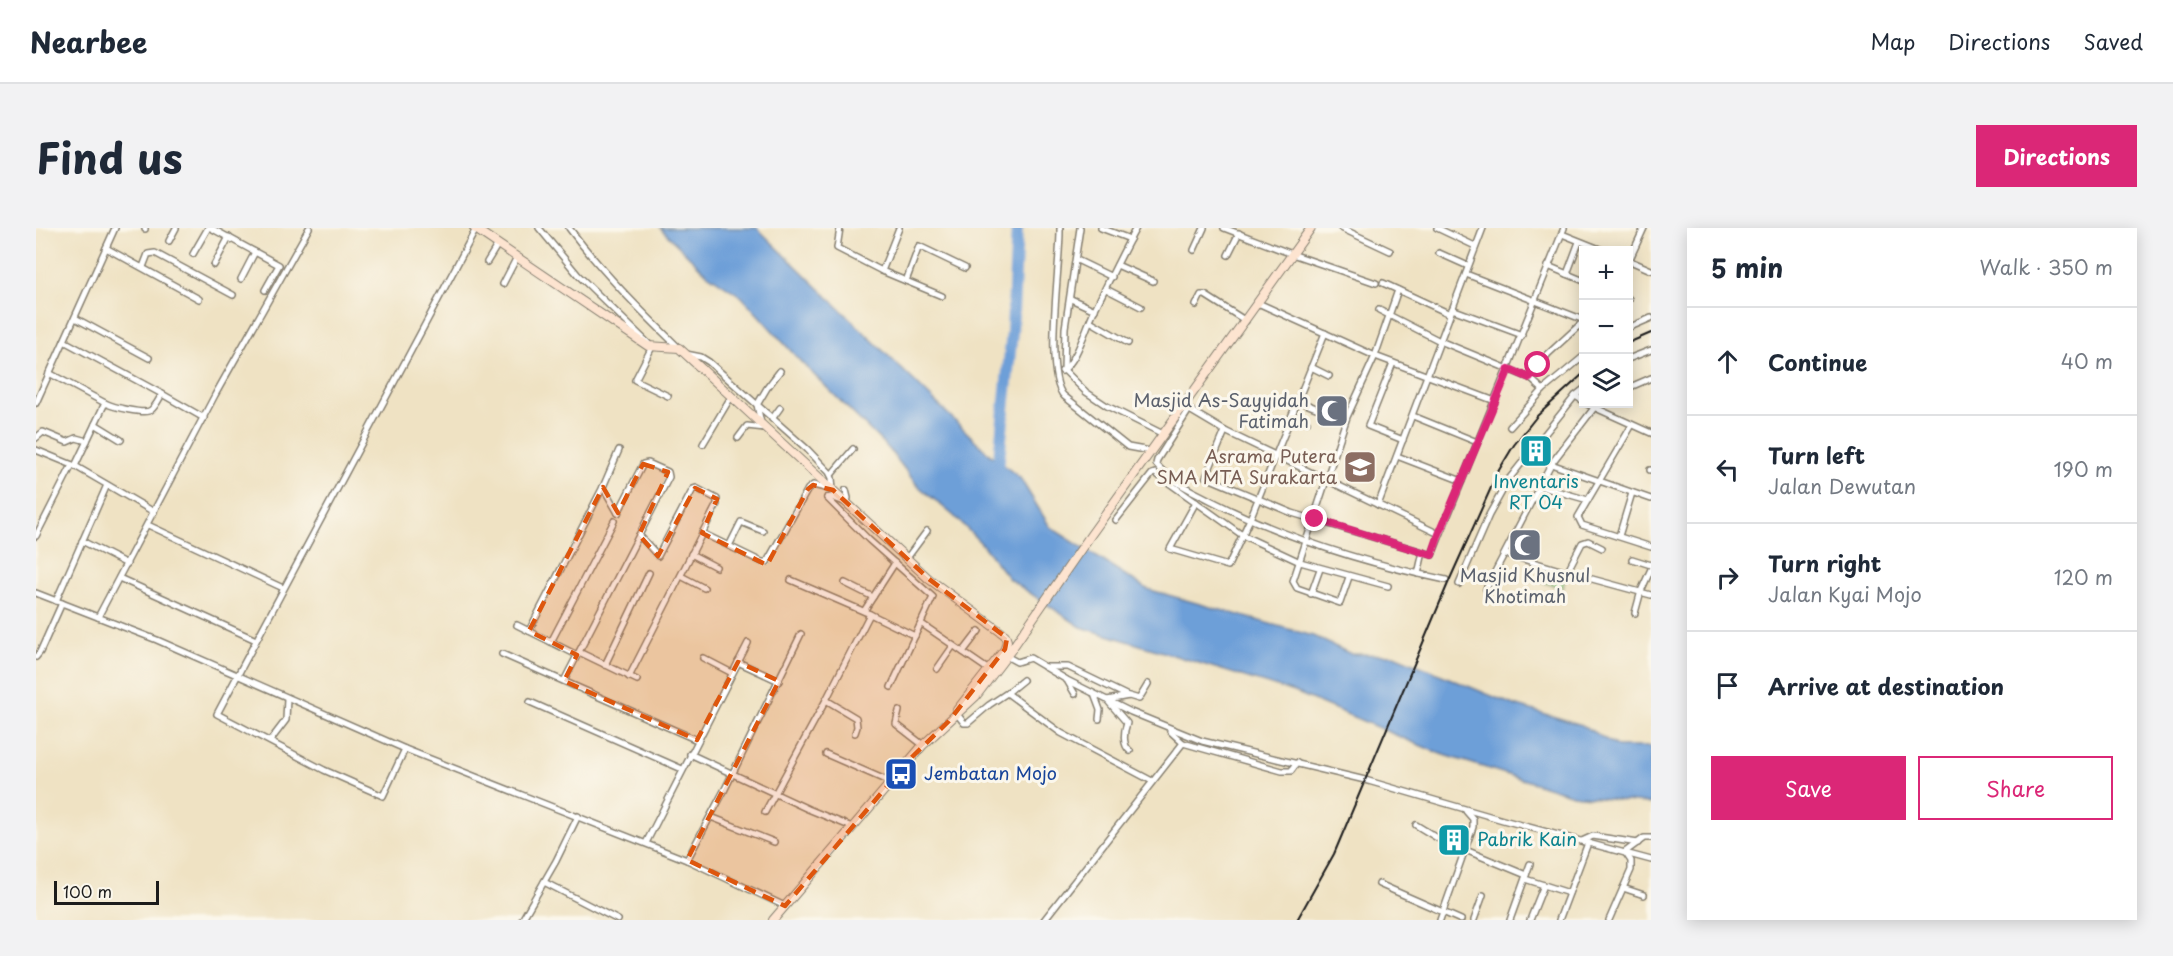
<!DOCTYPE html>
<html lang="en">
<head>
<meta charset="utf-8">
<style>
  :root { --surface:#fff; --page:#f2f2f3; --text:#1f2937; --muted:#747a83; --line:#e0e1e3; --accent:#db2777 }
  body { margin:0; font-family:"Playpen Sans",sans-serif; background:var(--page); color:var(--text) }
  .controls { position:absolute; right:18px; top:18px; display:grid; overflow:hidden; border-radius:0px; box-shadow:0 3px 15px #0003 }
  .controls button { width:54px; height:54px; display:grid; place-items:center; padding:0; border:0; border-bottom:2px solid var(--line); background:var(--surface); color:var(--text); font:30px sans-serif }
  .scale { position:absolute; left:18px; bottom:15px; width:105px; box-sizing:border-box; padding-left:6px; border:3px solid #1c1c1c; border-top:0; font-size:16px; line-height:21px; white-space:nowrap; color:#1c1c1c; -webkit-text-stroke:4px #fbf7ec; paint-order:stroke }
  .stop { position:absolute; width:18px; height:18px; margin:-14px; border:4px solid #db2777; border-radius:50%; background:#fff }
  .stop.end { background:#db2777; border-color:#fff; box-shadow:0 2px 6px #0008 }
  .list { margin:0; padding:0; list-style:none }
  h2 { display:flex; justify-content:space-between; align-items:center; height:78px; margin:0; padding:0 24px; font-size:26px }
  h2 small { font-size:20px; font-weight:400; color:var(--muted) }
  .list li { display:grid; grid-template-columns:39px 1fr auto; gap:18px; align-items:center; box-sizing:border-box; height:108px; padding:0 24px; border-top:2px solid var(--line) }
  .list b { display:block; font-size:22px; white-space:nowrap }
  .list p { margin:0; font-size:20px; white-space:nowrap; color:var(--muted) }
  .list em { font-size:20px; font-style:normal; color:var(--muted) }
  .actions { display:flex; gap:12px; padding:18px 24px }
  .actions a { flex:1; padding:14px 0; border:2px solid var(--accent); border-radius:0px; text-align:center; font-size:21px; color:var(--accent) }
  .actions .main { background:var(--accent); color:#fff }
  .icon { flex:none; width:33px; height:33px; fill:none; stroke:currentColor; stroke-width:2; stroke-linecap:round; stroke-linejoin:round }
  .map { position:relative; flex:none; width:1615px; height:692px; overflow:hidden; border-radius:0px }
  header { display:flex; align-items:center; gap:36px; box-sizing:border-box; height:84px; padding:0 30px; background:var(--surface); border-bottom:2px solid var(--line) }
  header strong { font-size:28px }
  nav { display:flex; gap:33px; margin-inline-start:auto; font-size:21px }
  .intro { display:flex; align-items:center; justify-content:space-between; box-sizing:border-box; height:144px; padding:0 36px }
  h1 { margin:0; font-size:42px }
  .button { padding:15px 27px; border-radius:0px; background:var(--accent); color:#fff; font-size:21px; font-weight:700 }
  main { display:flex; gap:36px; padding:0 36px }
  aside { flex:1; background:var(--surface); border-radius:0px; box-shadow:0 3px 15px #0003 }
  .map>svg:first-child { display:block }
  .green { fill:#9fd88a; stroke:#5e7a53; stroke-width:1.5 }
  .water { fill:#6d9fd8; stroke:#445e7a; stroke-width:1.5 }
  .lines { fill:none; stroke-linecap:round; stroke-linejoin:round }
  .river { stroke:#6d9fd8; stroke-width:12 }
  .street-casing { stroke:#867f70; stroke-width:8 }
  .secondary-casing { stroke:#867f70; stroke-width:10 }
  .street { stroke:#fff; stroke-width:5 }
  .secondary { stroke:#fde4d0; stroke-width:8 }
  .rail { stroke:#1c1c1c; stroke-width:2 }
  .route { stroke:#db2777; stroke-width:8 }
  .marked { fill:#de560d; fill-opacity:0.2; stroke:#de560d; stroke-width:4.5; stroke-dasharray:12 8; stroke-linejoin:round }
  .labels { text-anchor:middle; stroke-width:6; stroke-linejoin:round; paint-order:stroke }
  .worship-label { font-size:18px; fill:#5b616d; stroke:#fbf7ec; text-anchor:end }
  .education-label { font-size:18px; fill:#785e54; stroke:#fbf7ec; text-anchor:end }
  .culture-label { font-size:18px; fill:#0d838f; stroke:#fbf7ec }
  .transit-label { font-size:18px; fill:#164399; stroke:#fbf7ec; text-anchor:start }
</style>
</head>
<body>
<header>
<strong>Nearbee</strong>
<nav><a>Map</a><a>Directions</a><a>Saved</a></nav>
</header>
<div class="intro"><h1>Find us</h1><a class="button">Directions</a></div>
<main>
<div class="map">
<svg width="1615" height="692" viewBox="0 0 1615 692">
  <rect width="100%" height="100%" fill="#fbf7ec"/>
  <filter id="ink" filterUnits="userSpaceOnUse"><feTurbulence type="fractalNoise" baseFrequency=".0167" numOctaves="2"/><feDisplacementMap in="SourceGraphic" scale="12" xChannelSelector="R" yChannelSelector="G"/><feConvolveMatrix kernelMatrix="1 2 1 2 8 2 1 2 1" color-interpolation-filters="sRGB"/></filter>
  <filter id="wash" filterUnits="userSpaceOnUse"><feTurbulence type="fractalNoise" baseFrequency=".008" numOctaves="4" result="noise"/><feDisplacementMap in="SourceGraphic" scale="24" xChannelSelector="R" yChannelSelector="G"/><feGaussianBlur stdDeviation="1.35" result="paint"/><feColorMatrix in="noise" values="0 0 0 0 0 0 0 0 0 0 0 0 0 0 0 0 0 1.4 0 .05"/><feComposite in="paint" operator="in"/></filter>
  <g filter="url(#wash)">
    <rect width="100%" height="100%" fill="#efe2c3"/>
    <polygon class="green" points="1505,338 1531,346 1526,360 1501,352"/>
    <polygon class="water" points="624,0 721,0 951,224 984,250 1014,299 1111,361 1277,408 1315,426 1358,427 1475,476 1546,497 1582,519 1615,519 1615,576 1537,567 1402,525 1261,465 1045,399 973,351 945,315 918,288 881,257 853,221 765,134 706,69 670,45"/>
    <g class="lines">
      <polyline class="river" points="961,250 976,104 981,0"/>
    </g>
  </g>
  <g filter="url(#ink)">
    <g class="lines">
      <g class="street-casing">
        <g id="street">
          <polyline points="175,0 243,37 229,62"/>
          <polyline points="503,0 542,47 616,119 599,152 632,168"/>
          <path d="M 533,0 C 566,44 604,82 643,120"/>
          <polyline points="804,0 801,20 846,43 863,0"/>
          <path d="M 1024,0 C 1025,34 1007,147 1028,168 L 1092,219 L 1114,223"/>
          <polyline points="1044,0 1029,100 1028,142 1050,164 1071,178 1127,206"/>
          <polyline points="1065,0 1094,11"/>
          <polyline points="1188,0 1256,26 1340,55"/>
          <polyline points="1305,0 1354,23"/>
          <polyline points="1401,0 1439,18"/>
          <polyline points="109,1 109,0"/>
          <polyline points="1526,6 1566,22"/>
          <polyline points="133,13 140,0"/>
          <polyline points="70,20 163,71"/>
          <polyline points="1158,22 1168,0"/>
          <polyline points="1403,25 1432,38"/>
          <polyline points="157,26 172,0"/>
          <polyline points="1192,27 1203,5"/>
          <polyline points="1041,32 1076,49"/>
          <polyline points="1592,32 1615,42"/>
          <polyline points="451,34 462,16"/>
          <polyline points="1592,35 1608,0"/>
          <polyline points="178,37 193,9"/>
          <polyline points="1081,37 1117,53"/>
          <polyline points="1512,38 1548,53"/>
          <polyline points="107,39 112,26 119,25 197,67"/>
          <polyline points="846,43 906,68"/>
          <polyline points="1430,46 1548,92"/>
          <polyline points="1531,46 1543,14"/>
          <polyline points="205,51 219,24"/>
          <polyline points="870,53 883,18 929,40"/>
          <polyline points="1347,55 1414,86"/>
          <polyline points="467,56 481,29"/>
          <polyline points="1070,61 1105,79"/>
          <polyline points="1592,70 1593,71"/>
          <polyline points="1035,71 1059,82"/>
          <polyline points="1222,75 1339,128 1459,173"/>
          <polyline points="1160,77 1165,67 1169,67 1210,93"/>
          <polyline points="1416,81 1486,107"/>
          <polyline points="1343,82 1404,113 1494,150 1507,162"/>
          <polyline points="39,90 113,130"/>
          <polyline points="1054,93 1092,115"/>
          <polyline points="1592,100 1615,90"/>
          <path d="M 28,113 L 126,166 C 123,171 120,178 115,182 C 109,187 77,179 69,175"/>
          <polyline points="650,126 665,129 673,134 771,221 793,244 796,250 797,262 777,257 772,261 731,334 726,334 666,305"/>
          <polyline points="1592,131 1615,122"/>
          <polyline points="1357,135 1332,198 1367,212"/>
          <polyline points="1275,139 1293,148"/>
          <path d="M 1026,143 C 1041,134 1050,99 1058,83 C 1072,55 1085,27 1100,0"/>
          <polyline points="13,145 69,175 39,238"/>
          <polyline points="1494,150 1512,126 1548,93"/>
          <polyline points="1592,160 1615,150"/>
          <polyline points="126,166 168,190"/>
          <polyline points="1539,168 1548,173"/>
          <polyline points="1262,173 1280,180"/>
          <polyline points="0,175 79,0"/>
          <polyline points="1551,176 1615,205"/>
          <polyline points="1152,181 1189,203 1403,306"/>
          <path d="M 1153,182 L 1121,232 L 1120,236 C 1134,253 1155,262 1174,272 C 1248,310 1329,335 1410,352"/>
          <polyline points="1256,187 1271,194"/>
          <polyline points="1377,188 1441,214"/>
          <polyline points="736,191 744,180"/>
          <polyline points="725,195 721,177 731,160 744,143"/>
          <polyline points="59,196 85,212"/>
          <polyline points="1596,197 1542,289 1546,297 1615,319"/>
          <polyline points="1474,199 1507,162 1548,128"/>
          <polyline points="1189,203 1170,249 1256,285 1387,324 1382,346"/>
          <polyline points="0,210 7,204 31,214 40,210 51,213"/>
          <polyline points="702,210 711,198 729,200"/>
          <polyline points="667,216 695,169"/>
          <polyline points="0,222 39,238 118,284"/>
          <polyline points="1493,224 1515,236 1615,271"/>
          <polyline points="1361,228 1426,253"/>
          <polyline points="1614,242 1615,242"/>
          <polyline points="795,247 817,221"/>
          <polyline points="1503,258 1552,272"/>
          <polyline points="567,259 582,285"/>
          <polyline points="791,270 833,312 897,369 855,459"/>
          <polyline points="791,270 795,269 811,275 812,270 810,262"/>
          <polyline points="1160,274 1134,321 1192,338 1214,291 1289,105"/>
          <polyline points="1342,277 1447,0"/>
          <polyline points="1080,292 1116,246 1119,245 1206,307 1264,334 1352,358"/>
          <polyline points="112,297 247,360"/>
          <polyline points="0,308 36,237"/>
          <polyline points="1583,308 1596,265"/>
          <polyline points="46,313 91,336"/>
          <polyline points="693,318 705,294 727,303"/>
          <polyline points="1387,324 1396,327 1528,0"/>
          <polyline points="655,326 680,339"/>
          <polyline points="1470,326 1534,345 1615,367"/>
          <polyline points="871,330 891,303"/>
          <polyline points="1596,331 1615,337"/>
          <polyline points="1531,344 1546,315 1552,313 1566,320"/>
          <polyline points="645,348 668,360"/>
          <polyline points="1313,349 1304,375 1261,360 1257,353 1311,189 1339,128 1362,62"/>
          <polyline points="83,350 220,412"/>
          <polyline points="755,352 834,386 879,408"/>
          <polyline points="809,355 837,369"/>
          <polyline points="1423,356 1453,287 1473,251 1539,168 1548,161"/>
          <polyline points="1450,361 1515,236 1558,180 1566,176"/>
          <polyline points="0,365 121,412 369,521 651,632 749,678"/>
          <polyline points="1275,366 1284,341"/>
          <polyline points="20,373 71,257"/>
          <polyline points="828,383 859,335"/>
          <polyline points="1599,385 1605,363 1615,341"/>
          <polyline points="62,389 179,167 273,0"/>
          <polyline points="886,396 953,442"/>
          <polyline points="481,397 541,427"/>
          <polyline points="493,403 567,259 583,222"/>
          <polyline points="515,414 578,293"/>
          <polyline points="543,424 601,452"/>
          <polyline points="927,424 943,403"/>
          <polyline points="466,426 661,512"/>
          <polyline points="970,428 981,434 994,430 1031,452 1095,484 1166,513 1329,552 1467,592 1615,632"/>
          <polyline points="0,429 4,424 26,375"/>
          <polyline points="667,430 696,445"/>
          <polyline points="702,434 743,453"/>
          <polyline points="569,437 613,345"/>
          <polyline points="1009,439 1032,439 1092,468"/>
          <polyline points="901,441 917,418"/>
          <polyline points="593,449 681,276 681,271 660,260 657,261 622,328 603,307"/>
          <polyline points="987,452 971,465 1025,505 1116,553"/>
          <polyline points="528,453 633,249 632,244 612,235 607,236 582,285"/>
          <polyline points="1032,454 1039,466"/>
          <polyline points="1058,466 1064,482 1063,491"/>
          <polyline points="790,472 820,490 821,499 819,505"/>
          <polyline points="494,474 646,541"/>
          <polyline points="863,483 860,496 887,517"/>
          <polyline points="921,486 928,495 932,495 953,477 971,465"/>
          <polyline points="1134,503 1147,515 1246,543 1255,543 1261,535"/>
          <polyline points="234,513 250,492 251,470"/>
          <polyline points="369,521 347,568 288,542 181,486 440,1"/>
          <path d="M 1094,523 C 1086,517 1088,503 1091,495 L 1071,472 L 1093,468 L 1103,471 L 1112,456"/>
          <polyline points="654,526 772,581 816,599"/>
          <polyline points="790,526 854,554"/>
          <polyline points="729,584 790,472 834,386"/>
          <polyline points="675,589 738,614"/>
          <polyline points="1380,597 1403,611 1490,647"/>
          <polyline points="1546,613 1557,608 1602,615"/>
          <polyline points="610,615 712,415"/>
          <polyline points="651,632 689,561 765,406"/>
          <polyline points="1489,651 1533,665"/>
          <polyline points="508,654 582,692"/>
          <polyline points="1343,656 1425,692"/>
          <polyline points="1587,660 1608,667"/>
          <polyline points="486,692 520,633 542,588"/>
          <polyline points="1008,692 1147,515"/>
          <polyline points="1404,692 1437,599 1437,591 1430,583"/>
          <polyline points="1438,692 1447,667"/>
          <polyline points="1474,692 1494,636"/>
          <polyline points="1494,692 1508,657"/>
          <polyline points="1523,692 1552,615"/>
          <polyline points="1573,692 1595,642 1595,633 1589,624 1608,610 1615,610"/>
        </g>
      </g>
      <g class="secondary-casing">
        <g id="secondary">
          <polyline points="438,0 612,118 643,120 893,351 969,407 971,413 969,421 921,482"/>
          <polyline points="737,692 887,517 940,468 975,422 1054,308 1275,0"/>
        </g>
      </g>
      <use href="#street" class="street"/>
      <use href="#secondary" class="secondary"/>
      <g class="rail">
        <polyline points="1592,115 1615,105"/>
        <polyline points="1261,692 1298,626 1413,353 1463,242 1478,217 1501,188 1548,145"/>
      </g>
    </g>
  </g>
  <g class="lines" filter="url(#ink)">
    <polyline class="route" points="1279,291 1396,327 1403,306 1473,141 1494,150 1502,137"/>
  </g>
  <path class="marked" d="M 607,236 L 632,244 L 603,307 L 622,328 L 659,260 L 681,271 L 666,305 L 731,337 L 772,261 L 777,257 L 797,262 L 893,351 L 971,410 L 969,421 L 913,493 L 876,529 L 749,678 L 651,632 L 743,453 L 702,434 L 661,512 L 528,453 L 541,427 L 493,403 L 567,259 L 582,285 Z"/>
  <defs>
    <g id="mosque-square" transform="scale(1.725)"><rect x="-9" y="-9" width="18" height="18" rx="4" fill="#6b7280" stroke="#fbf7ec"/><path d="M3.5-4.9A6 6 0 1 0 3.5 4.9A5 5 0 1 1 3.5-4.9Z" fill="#fff"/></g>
    <g id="building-square" transform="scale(1.725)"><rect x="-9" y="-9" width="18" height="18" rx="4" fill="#0f9aa8" stroke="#fbf7ec"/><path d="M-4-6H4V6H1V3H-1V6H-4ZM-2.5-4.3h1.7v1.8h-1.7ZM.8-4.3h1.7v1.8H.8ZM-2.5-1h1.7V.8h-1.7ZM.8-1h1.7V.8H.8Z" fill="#fff"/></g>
    <g id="school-square" transform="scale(1.725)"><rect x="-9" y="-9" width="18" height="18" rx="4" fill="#8d6e63" stroke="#fbf7ec"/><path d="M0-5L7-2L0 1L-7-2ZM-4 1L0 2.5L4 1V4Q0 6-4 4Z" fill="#fff"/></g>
    <g id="bus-square" transform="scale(1.725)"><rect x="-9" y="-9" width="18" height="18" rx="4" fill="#1a4fb4" stroke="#fbf7ec"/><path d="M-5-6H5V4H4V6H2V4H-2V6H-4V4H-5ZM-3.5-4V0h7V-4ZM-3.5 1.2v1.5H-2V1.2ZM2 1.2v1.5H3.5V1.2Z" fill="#fff"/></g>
  </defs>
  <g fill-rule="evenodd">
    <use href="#mosque-square" x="1296" y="183"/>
    <use href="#building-square" x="1500" y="223"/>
    <use href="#school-square" x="1324" y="239"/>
    <use href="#mosque-square" x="1489" y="317"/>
    <use href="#bus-square" x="865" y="546"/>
    <use href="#building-square" x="1418" y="612"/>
  </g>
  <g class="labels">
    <g class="worship-label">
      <text x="1273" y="179">Masjid As-Sayyidah<tspan x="1273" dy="21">Fatimah</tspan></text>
      <text x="1489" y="354" text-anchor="middle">Masjid Khusnul<tspan x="1489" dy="21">Khotimah</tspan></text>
    </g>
    <g class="education-label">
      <text x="1301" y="235">Asrama Putera<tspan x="1301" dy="21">SMA MTA Surakarta</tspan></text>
    </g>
    <g class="culture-label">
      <text x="1500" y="260">Inventaris<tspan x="1500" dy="21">RT 04</tspan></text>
      <text x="1441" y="618" text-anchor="start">Pabrik Kain</text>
    </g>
    <g class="transit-label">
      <text x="888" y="552">Jembatan Mojo</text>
    </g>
  </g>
</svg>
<div class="controls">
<button>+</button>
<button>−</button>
<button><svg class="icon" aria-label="layers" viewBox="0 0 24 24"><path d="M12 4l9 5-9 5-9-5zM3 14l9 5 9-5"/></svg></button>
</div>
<div class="scale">100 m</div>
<div class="stop" style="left:1502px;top:137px"></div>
<div class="stop end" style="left:1279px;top:291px"></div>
</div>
<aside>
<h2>5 min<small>Walk · 350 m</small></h2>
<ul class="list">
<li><svg class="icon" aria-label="ahead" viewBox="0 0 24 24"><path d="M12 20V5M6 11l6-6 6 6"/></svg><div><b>Continue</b></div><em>40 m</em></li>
<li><svg class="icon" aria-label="left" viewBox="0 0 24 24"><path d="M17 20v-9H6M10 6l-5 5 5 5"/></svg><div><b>Turn left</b><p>Jalan Dewutan</p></div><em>190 m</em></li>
<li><svg class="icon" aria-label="right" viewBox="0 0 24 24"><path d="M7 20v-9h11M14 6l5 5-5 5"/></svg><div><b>Turn right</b><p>Jalan Kyai Mojo</p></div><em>120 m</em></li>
<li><svg class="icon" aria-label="arrive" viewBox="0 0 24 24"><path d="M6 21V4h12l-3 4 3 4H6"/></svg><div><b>Arrive at destination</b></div></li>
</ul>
<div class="actions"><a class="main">Save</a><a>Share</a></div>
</aside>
</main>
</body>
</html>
